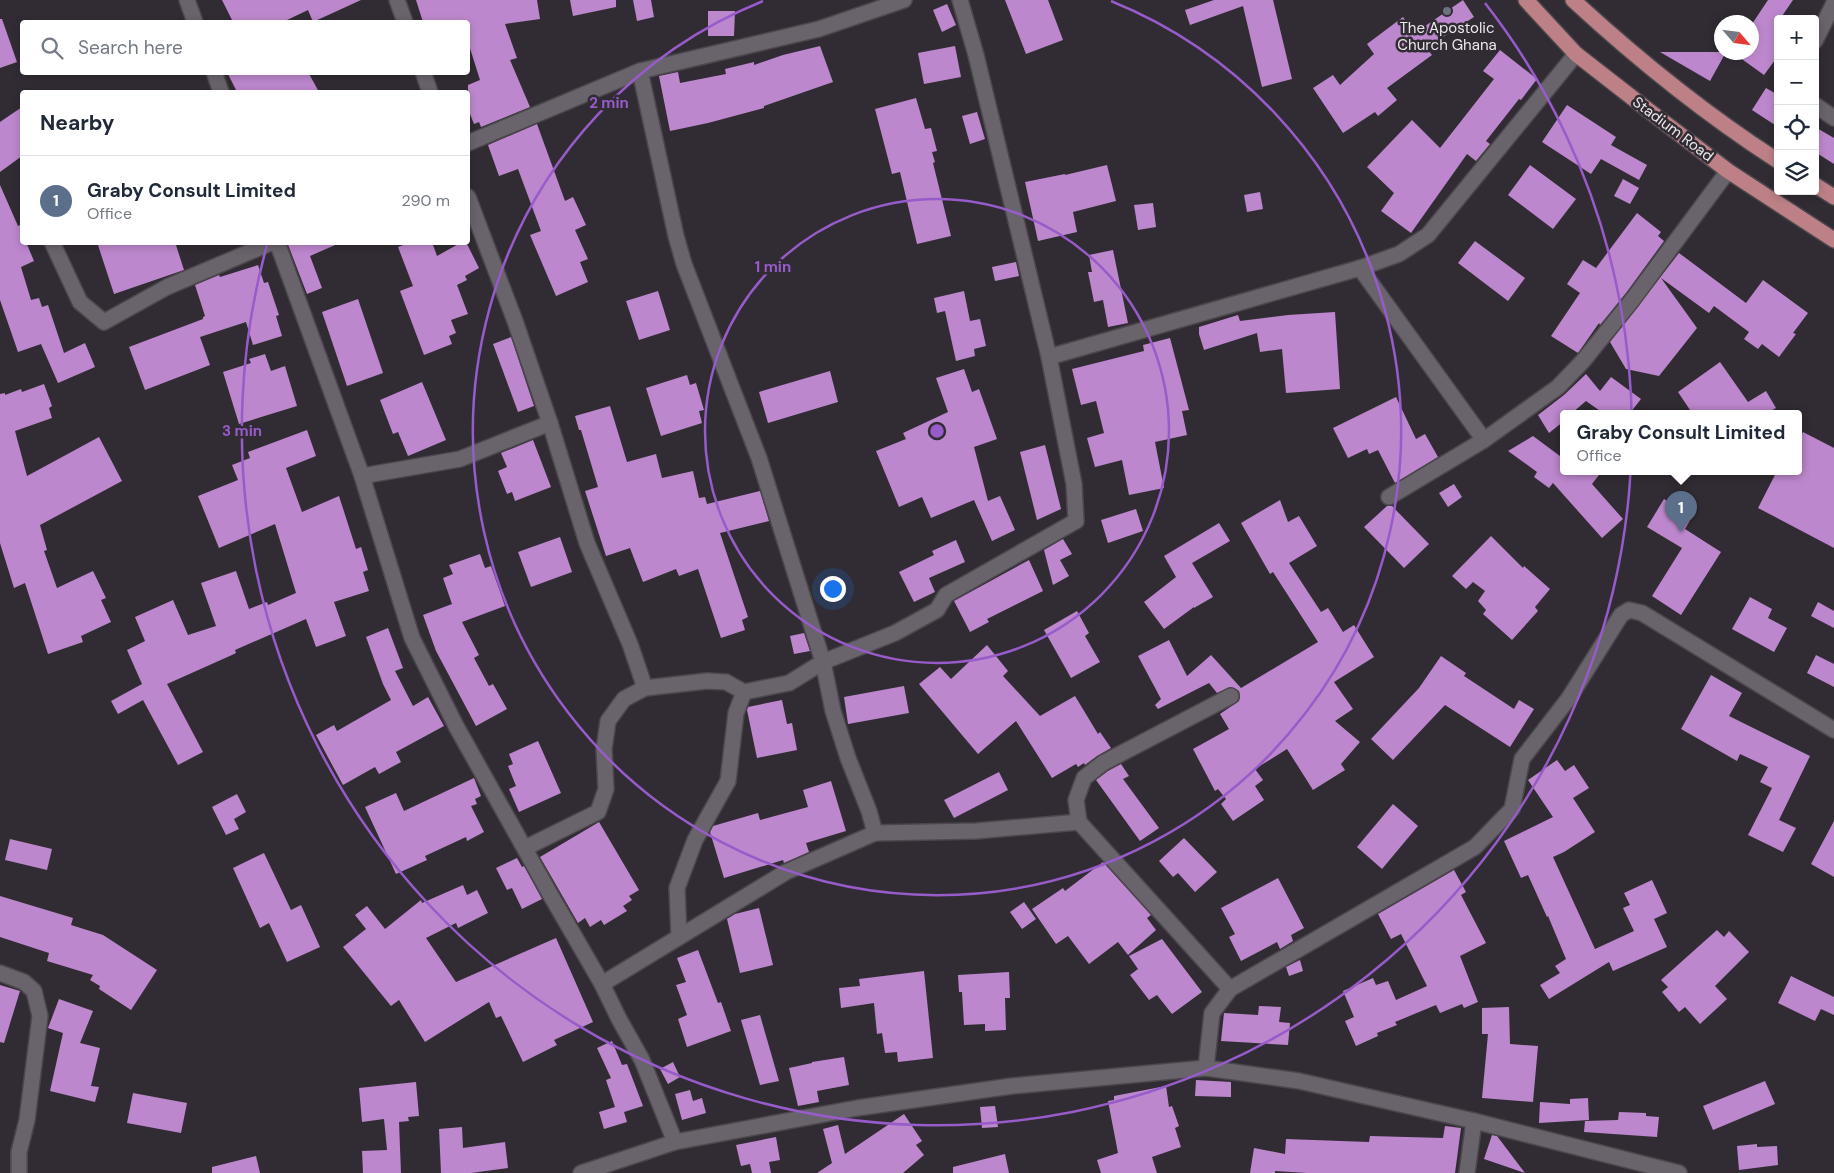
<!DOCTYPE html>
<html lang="en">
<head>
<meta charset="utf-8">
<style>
  :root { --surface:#fff; --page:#f2f2f3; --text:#1f2937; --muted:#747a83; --line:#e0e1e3; --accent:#7c3aed }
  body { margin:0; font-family:"DM Sans",sans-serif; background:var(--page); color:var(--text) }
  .controls { position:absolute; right:15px; top:15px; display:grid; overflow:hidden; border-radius:5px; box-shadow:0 2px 8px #0003 }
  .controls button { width:45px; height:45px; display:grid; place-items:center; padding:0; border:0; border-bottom:1px solid var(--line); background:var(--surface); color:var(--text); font:25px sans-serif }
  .compass { position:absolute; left:1714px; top:15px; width:45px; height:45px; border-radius:50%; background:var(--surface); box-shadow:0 2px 8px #0003; rotate:118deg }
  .you { position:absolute; left:832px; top:588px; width:18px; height:18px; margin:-12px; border:4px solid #fff; border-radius:50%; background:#1a73e8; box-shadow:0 0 0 8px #1a73e833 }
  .badge { display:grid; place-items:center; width:32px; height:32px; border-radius:50%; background:var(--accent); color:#fff; font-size:16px; font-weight:700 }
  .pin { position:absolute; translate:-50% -41px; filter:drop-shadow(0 1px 2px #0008) }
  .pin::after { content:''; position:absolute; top:26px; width:18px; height:15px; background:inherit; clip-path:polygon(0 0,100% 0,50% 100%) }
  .popup { position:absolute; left:1560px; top:410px; width:242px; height:65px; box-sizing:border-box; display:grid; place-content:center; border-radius:5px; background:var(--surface); filter:drop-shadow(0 1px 4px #0005); font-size:16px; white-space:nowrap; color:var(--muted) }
  .popup b { font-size:19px; color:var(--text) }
  .popup::after { content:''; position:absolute; left:50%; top:100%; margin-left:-10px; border:10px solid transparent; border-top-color:var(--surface) }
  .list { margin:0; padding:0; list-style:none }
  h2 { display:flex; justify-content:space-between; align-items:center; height:65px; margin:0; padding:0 20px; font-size:21px }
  h2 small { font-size:16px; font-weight:400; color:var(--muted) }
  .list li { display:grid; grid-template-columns:32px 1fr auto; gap:15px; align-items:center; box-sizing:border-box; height:90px; padding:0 20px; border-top:1px solid var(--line) }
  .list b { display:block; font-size:19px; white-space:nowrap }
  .list p { margin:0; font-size:16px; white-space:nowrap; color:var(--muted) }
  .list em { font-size:16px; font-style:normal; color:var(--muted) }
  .icon { flex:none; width:28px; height:28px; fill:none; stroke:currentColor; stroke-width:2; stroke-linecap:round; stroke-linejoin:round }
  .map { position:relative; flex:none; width:1834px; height:1173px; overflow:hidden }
  .search { position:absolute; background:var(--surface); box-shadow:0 2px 8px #0003; left:20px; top:20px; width:450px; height:55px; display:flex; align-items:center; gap:12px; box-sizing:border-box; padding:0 18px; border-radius:5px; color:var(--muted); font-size:19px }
  .panel { position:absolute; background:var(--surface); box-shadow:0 2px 8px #0003; left:20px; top:90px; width:450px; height:155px; border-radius:5px }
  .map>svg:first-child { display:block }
  .building { fill:#bd87cd }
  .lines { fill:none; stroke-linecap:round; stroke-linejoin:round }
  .minor-casing { stroke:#4b474c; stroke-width:18 }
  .major-casing { stroke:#4b474c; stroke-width:18 }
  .minor { stroke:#69636b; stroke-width:15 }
  .major { stroke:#bd8087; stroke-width:15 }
  .ring { fill:none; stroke:#975bca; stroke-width:2.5 }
  .worship-dot { fill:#6b7280; stroke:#312c33; stroke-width:2 }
  .labels { text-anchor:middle; stroke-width:5; stroke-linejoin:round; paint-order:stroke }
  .poi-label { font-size:15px; fill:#eae7eb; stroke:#312c33 }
  .street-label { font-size:15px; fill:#eae7eb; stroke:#312c33 }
  .centre { fill:#975bca; stroke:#312c33; stroke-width:2.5 }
  .ring-label { font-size:15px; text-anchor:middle; font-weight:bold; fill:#975bca; stroke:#312c33; stroke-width:5; stroke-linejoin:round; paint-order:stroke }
</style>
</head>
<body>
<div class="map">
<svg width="1834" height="1173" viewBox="0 0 1834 1173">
  <rect width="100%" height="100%" fill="#312c33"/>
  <g class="building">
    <polygon points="222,0 361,0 313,22 308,10 283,22 233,22"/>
    <polygon points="416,0 537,0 540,19 505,24 517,58 510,60 530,107 481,127 479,122 474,124 468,109 468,85 480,80 468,42 468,22 423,22"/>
    <polygon points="570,0 616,0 616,7 573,16"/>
    <polygon points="633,0 651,0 654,17 637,21"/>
    <polygon points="1005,0 1048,0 1063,40 1026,54"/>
    <polygon points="1214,0 1273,0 1292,79 1262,87 1243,6 1190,25 1185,10"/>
    <polygon points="1463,0 1474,17 1426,48 1432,55 1387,88 1397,100 1378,116 1375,112 1343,133 1313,88 1333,75 1340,85 1374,54 1367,44 1403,17 1415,33"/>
    <polygon points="1768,0 1793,0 1780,19 1778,19 1778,56 1764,75 1732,52 1752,52 1752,24"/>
    <polygon points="947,4 956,25 942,32 933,10"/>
    <polygon points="708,11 735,11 734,36 708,36"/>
    <polygon points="0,19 2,19 17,62 0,68"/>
    <polygon points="820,46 833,82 764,106 764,108 708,123 670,131 659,76 678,72 680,83 726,74 725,69 754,62 754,65 783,55"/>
    <polygon points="955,46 961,77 924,84 918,53"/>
    <polygon points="1500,50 1537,79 1521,100 1519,99 1486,141 1490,144 1476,161 1467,154 1411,233 1381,211 1394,193 1367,167 1412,120 1440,148 1494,79 1483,71"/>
    <polygon points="1660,52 1726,52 1710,81"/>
    <polygon points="227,72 308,72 319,92 237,92"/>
    <polygon points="1766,88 1778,95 1778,127 1752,110"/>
    <polygon points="916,98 925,129 931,128 937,151 932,152 935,162 933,163 951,236 917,244 900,172 892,174 875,109"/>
    <polygon points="1567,105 1616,137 1611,145 1647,165 1639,180 1601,159 1591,174 1542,142"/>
    <polygon points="22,107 22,156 0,172 0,122"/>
    <polygon points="977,112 985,139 970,144 962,116"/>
    <polygon points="537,124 565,201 573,197 586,225 575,230 588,259 580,262 588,282 556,296 530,235 541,231 518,169 499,176 488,145"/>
    <polygon points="1815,127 1834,138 1834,164 1815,152"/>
    <polygon points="1107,165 1116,201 1073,212 1077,232 1038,241 1025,182 1065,174 1065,175"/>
    <polygon points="1530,165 1576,199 1553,229 1508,195"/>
    <polygon points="1623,179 1639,188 1630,204 1614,196"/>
    <polygon points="0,185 18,226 22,224 22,242 26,242 34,261 21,267 31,300 39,298 42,307 48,305 64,353 85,343 95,367 58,383 41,344 18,352 0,300"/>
    <polygon points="1260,192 1263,209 1247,212 1244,195"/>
    <polygon points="1153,203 1156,227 1138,230 1134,205"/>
    <polygon points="1637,213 1661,232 1658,236 1664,241 1626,293 1600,325 1599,323 1578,353 1551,336 1580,293 1567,284 1583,260 1596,268"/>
    <polygon points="1475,241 1525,278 1508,301 1458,263"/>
    <polygon points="97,242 175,242 184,270 114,294"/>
    <polygon points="287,242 342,242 310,256 322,288 307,294"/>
    <polygon points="411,242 432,242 437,256 462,242 466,242 479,268 465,276 467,280 457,285 468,314 451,320 456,333 449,336 452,344 424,355 400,291 413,286 398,247"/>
    <polygon points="1113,250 1128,323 1108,327 1103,300 1094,302 1088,272 1092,272 1089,255"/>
    <polygon points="1679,253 1746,303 1763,280 1808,313 1793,333 1796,334 1779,357 1762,344 1758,349 1744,339 1749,332 1714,306 1709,313 1661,278 1697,328 1659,376 1626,369 1610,342"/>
    <polygon points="1016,262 1019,276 995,281 992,267"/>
    <polygon points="258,265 264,283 268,282 279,315 276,316 282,336 253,345 246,322 200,337 210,365 145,390 129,347 203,319 203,317 205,316 195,285 219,275 220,277"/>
    <polygon points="658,291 670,330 639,340 626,301"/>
    <polygon points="964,291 970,321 980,319 986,346 974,349 975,356 956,361 945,311 937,313 934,298"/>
    <polygon points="358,299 383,373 347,386 322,312"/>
    <polygon points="1335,312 1340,389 1286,393 1282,349 1260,352 1257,333 1204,350 1199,334 1199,327 1238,315 1240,321 1288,315"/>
    <polygon points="511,337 534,406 518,412 493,344"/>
    <polygon points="1170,338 1189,410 1182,411 1187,435 1155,442 1164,488 1129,495 1122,460 1095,467 1087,438 1104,433 1096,401 1081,405 1072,369 1144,351 1143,345"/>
    <polygon points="265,354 271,371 285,366 297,406 239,424 223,372 251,363 249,359"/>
    <polygon points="1720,362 1748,402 1766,391 1776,408 1767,413 1692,413 1678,392"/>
    <polygon points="964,369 972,392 979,389 997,439 974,447 988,501 1000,496 1015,530 992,541 974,500 931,518 922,497 899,507 876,451 906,439 903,433 948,412 936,378"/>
    <polygon points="830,371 838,402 768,423 759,392"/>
    <polygon points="1586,374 1600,391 1611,377 1641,399 1630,413 1603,413 1586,401 1572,413 1564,413 1564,421 1549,433 1538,415 1564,395"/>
    <polygon points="687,375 690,385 696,383 704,410 699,411 702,423 661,436 646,388"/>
    <polygon points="422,382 446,440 408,456 398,432 393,434 380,400"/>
    <polygon points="44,384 52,406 49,408 52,418 15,431 27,476 99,437 122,481 40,525 47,550 44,551 57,588 93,571 106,598 101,600 111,622 81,636 83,642 48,654 25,583 14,588 0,543 0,394 5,393 5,395 21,389 22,392"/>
    <polygon points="1396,397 1416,439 1425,434 1438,457 1395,483 1378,450 1369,454 1367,449 1348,458 1333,428"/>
    <polygon points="610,406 627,462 656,454 662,478 693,471 699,498 705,497 707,504 760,491 769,521 720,533 748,617 742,620 745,630 721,638 698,569 679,576 676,569 643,582 630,548 606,556 585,491 598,487 581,430 579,430 575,416"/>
    <polygon points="307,430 316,456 286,468 302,512 339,496 356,549 361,547 368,570 363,572 369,591 334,602 346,636 316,647 306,619 235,650 236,653 232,655 167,684 203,752 178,765 143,700 118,714 111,701 142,684 127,650 145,641 135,617 173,600 188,635 216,626 201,583 236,571 249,609 267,602 268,605 296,593 275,524 219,548 198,496 238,480 232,465 250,458 248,452"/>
    <polygon points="1803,432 1834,448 1834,548 1758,508 1777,471 1798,471 1798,440"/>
    <polygon points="1533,436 1564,459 1564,471 1602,471 1592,484 1623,519 1602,538 1553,483 1549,488 1534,477 1537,472 1508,451"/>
    <polygon points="533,440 551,487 515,501 512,492 507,494 498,471 507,467 501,453"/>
    <polygon points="1045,445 1061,509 1037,520 1020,452"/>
    <polygon points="1454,484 1462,497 1448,507 1439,493"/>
    <polygon points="1664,499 1692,517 1685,529 1721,552 1681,615 1652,596 1682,548 1647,527"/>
    <polygon points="1280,500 1288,522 1299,516 1317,546 1289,563 1321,612 1328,608 1343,632 1354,625 1374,657 1334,682 1353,709 1335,721 1360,742 1341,764 1345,770 1313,790 1287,749 1255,769 1263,780 1255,786 1264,800 1233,821 1221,804 1226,799 1218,789 1215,791 1193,749 1229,729 1220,714 1239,701 1240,697 1239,691 1231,687 1217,693 1209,683 1158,709 1155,705 1161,699 1138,656 1169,640 1187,676 1211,655 1241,688 1318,642 1273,572 1270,574 1241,523"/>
    <polygon points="1387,506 1392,506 1429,544 1404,568 1364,527"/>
    <polygon points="1136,509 1143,531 1108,543 1101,520"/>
    <polygon points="1219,523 1230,541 1192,563 1213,597 1194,608 1194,607 1164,629 1144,602 1176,577 1164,556"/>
    <polygon points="1491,536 1523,568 1524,566 1550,589 1535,607 1538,611 1512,640 1483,614 1486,610 1478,601 1485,591 1473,582 1466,589 1452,576"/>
    <polygon points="560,537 572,572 531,587 518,552"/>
    <polygon points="1063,539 1072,554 1060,560 1069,576 1053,585 1044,550"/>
    <polygon points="956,540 965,562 929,578 935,592 914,602 899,572 934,555 932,551"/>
    <polygon points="480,554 485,568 491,566 505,606 462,622 479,655 474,658 489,686 493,684 507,709 476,726 436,651 423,615 452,604 443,578 453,574 449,565"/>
    <polygon points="1029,560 1043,591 987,619 989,622 970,632 954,601"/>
    <polygon points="1750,597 1772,609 1768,618 1787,628 1774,652 1732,629"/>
    <polygon points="1818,602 1834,611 1834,628 1811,616"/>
    <polygon points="1077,611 1089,633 1085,636 1100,662 1071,678 1044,630"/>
    <polygon points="388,628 403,668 395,671 413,706 428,697 444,726 396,752 401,762 379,774 375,767 343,785 316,735 334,725 337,731 391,700 383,684 366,637"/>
    <polygon points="804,633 810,651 794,654 790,636"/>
    <polygon points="987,645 1008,671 1003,676 1040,716 1075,696 1098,734 1100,732 1111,748 1097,756 1085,765 1084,763 1078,767 1076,764 1052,778 1016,721 978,754 919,684 940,667 951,679"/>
    <polygon points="1816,655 1834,664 1834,687 1807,673"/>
    <polygon points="1441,656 1466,673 1464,676 1514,709 1519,700 1534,709 1510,747 1445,705 1393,760 1371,739 1419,688"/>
    <polygon points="1711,675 1742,693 1729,716 1810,756 1779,820 1796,828 1783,852 1748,835 1772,788 1760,782 1768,767 1740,754 1737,761 1681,729"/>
    <polygon points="904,686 909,713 848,724 844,697"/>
    <polygon points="782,700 787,724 792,723 797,750 757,758 747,710 748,707"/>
    <polygon points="538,741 561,793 519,812 509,789 516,786 508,766 513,764 509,754"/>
    <polygon points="1557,760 1565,771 1574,765 1589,788 1573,798 1595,832 1564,852 1553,857 1595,949 1634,931 1623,908 1630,905 1624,893 1652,880 1667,913 1654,919 1667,947 1613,971 1609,962 1549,999 1540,985 1560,973 1555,966 1566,959 1548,916 1547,917 1528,875 1521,878 1504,841 1553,817 1528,780"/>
    <polygon points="1121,764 1129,776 1123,779 1159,828 1140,841 1096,780 1108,771"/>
    <polygon points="999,772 1008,790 954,818 944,800"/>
    <polygon points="474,778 481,796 475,799 477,804 471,806 484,832 467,841 466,837 425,856 427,860 396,874 365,807 396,793 404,811"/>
    <polygon points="831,781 846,831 806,843 809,852 784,863 783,860 724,878 710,832 713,826 758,813 760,820 808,807 803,790"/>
    <polygon points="237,794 246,812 234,819 239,829 226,835 212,807"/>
    <polygon points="1393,804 1418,826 1382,869 1357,847"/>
    <polygon points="1834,821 1834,877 1811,864"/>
    <polygon points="599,822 639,890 629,896 632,900 623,906 627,911 604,925 601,920 590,927 585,918 578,923 540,857"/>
    <polygon points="1184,838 1217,872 1195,892 1178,873 1173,877 1159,861"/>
    <polygon points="10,839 52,849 47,870 5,860"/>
    <polygon points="264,853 291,910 301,905 320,947 287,962 269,923 260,928 233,868"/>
    <polygon points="517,858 522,867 524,866 542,899 522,909 512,888 507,890 496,868"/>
    <polygon points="1103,862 1151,915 1147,918 1156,930 1128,955 1118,942 1089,964 1068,936 1056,944 1032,909 1063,888 1065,891"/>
    <polygon points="1454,870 1466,892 1461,895 1486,943 1460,956 1478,1002 1464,1008 1462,1004 1440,1013 1436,1005 1395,1022 1397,1025 1377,1033 1378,1036 1356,1046 1345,1021 1354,1017 1343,991 1373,978 1376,985 1388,981 1396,1000 1427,986 1401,934 1391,939 1378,914"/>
    <polygon points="1278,878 1304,928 1291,935 1293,941 1280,949 1277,942 1241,961 1229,937 1235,934 1221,908"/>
    <polygon points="463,885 467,895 477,890 488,913 458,928 456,923 426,938 456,982 556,938 593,1022 554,1040 557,1045 523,1062 501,1016 496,1018 489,1002 425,1042 399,1000 391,1006 343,947 366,929 355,915 367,906 385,929 421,900 422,903"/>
    <polygon points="0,896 73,918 71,925 103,935 157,970 131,1010 99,989 100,986 90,980 93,975 47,961 49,953 0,937"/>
    <polygon points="1024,902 1036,919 1022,929 1010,912"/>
    <polygon points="759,908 773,965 740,973 727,919 735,914"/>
    <polygon points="1717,930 1724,937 1729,931 1749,952 1715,986 1727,999 1700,1024 1685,1007 1679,1012 1662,992 1668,987 1661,980"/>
    <polygon points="1162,939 1202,992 1172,1014 1157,995 1149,1000 1130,975 1138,969 1129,956"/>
    <polygon points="698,950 718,1003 721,1002 731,1031 687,1047 678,1019 687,1015 676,985 686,982 677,958"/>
    <polygon points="1300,960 1303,971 1289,976 1286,967"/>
    <polygon points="924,971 933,1058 898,1062 897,1052 885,1053 882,1033 877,1034 874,1003 841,1008 839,988 860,986 859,979"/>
    <polygon points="1009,972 1010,998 1005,998 1006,1030 985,1031 985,1024 964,1025 962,992 959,992 958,975"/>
    <polygon points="1791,976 1834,997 1834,1015 1821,1009 1815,1021 1778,1003"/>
    <polygon points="0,985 20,991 4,1043 0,1042"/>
    <polygon points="59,999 93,1011 80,1043 100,1048 91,1086 99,1087 95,1102 50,1091 63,1033 48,1028"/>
    <polygon points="1259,1006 1281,1007 1279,1022 1290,1023 1288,1045 1221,1041 1224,1013 1258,1015"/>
    <polygon points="1509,1007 1510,1044 1538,1046 1533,1102 1482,1098 1488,1034 1482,1034 1482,1008"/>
    <polygon points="760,1015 779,1081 760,1085 741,1020"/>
    <polygon points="612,1041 622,1065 627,1064 643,1106 624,1112 627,1122 604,1129 599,1112 615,1107 606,1080 611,1078 597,1048"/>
    <polygon points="844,1057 849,1085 817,1091 819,1102 798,1106 789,1068 812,1063 812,1062"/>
    <polygon points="673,1062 680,1077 668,1084 660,1069"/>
    <polygon points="1196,1080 1231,1082 1231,1097 1195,1096"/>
    <polygon points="1765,1081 1775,1104 1713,1130 1703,1106"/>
    <polygon points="416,1082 419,1116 408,1117 409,1121 399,1122 401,1173 363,1173 362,1151 387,1150 384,1119 362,1122 359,1088"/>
    <polygon points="1166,1086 1169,1107 1172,1106 1179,1126 1175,1128 1181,1147 1152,1157 1157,1173 1101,1173 1097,1160 1118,1153 1108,1101 1114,1100 1114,1096"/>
    <polygon points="690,1090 693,1101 702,1098 706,1113 682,1120 675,1094"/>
    <polygon points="133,1093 187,1103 181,1133 127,1123"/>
    <polygon points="1588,1098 1589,1120 1539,1123 1540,1102 1570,1104 1570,1099"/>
    <polygon points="995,1106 998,1127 982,1128 980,1107"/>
    <polygon points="1619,1112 1646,1113 1646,1116 1659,1117 1657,1137 1584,1132 1585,1121 1618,1120"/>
    <polygon points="904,1114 922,1141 916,1145 924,1155 903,1173 817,1173 832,1163 823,1129 838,1125 845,1154"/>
    <polygon points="1445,1126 1461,1128 1455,1173 1307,1173 1275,1171 1275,1173 1250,1173 1254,1148 1285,1154 1286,1139 1369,1142 1370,1136 1443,1138"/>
    <polygon points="462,1127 463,1148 505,1142 508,1168 471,1173 441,1173 439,1129"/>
    <polygon points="1492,1135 1497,1136 1525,1173 1484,1159"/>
    <polygon points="776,1137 780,1160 769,1162 771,1173 752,1173 750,1164 741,1166 736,1145"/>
    <polygon points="1757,1144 1757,1147 1777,1146 1778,1165 1739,1170 1737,1146"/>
    <polygon points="1005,1154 1009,1173 953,1173 953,1167"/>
    <polygon points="256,1156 260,1173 212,1173 212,1167"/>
  </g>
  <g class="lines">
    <g class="minor-casing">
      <g id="minor">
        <polyline points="187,0 195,22"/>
        <polyline points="397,0 405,22"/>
        <polyline points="1815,41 1834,3"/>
        <polyline points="640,71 676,236 684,264 759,458 823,662 833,711 848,758 869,811 875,833"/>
        <polyline points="214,72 221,92"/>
        <polyline points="423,72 430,92"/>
        <polyline points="1815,105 1834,118"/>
        <polyline points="468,143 640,71 819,29 904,0"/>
        <polyline points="468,197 515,321 550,423 587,543 630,644 645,688"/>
        <polyline points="52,242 80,302 104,322 167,287 273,242"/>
        <polyline points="277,242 362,476 412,638 456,726 550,894 602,984 618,1017 642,1060 675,1142"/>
        <polyline points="1360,268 1484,440"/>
        <polyline points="1049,357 1360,268 1399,254 1428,235 1576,54"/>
        <polyline points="362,476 460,459 550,423"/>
        <polyline points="1389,497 1484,440 1558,387 1583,361 1633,299 1728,171"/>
        <polyline points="525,848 598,812 606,789 604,749 608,721 624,699 645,688 707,681 726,682 744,692 789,683 823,662 895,633 937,610 946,595 1076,521 1074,484 1049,357 976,55 960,0"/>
        <polyline points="679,937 677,888 695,840 728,781 736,713 744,692"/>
        <polyline points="0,973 24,982 34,991 40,1016 27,1120 19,1152 19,1173"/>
        <polyline points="602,984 786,872 875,833 976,831 1079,822"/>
        <polyline points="1230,989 1079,822 1076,800 1084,778 1103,763 1231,696"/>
        <polyline points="1206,1068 1212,1013 1230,989 1475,847 1512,809 1522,759 1569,698 1621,615 1629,610 1642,613 1834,730"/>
        <polyline points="581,1173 675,1142 857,1108 1012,1086 1206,1068 1299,1081 1474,1121 1679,1173"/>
        <polyline points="1467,1173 1474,1121"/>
      </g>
    </g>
    <g class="major-casing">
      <g id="major">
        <polyline points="1526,0 1576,54 1657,117 1728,171 1834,240"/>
        <path d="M 1573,0 C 1637,59 1705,114 1778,161"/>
        <polyline points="1815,185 1834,197"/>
      </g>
    </g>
    <use href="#minor" class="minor"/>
    <use href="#major" class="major"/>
  </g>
  <g class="ring">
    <circle cx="937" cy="431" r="232"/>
    <path d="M1111 1A464 464 0 1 1 763 1"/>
    <path d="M1485 3A695 695 0 1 1 267 245"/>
  </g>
  <circle class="worship-dot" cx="1447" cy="11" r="5"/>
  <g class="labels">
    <g class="poi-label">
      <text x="1447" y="33">The Apostolic<tspan x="1447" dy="17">Church Ghana</tspan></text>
    </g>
    <g class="street-label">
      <text transform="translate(1673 129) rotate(37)" y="5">Stadium Road</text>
    </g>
  </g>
  <circle cx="937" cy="431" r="8" class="centre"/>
  <g class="ring-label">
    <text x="609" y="108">2 min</text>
    <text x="773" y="272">1 min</text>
    <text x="242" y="436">3 min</text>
  </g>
</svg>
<div class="controls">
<button>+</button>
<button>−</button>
<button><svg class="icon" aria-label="locate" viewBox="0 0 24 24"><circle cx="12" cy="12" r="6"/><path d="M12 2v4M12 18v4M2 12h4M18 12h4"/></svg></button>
<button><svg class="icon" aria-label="layers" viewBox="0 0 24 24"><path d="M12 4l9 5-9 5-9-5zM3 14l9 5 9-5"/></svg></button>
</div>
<svg class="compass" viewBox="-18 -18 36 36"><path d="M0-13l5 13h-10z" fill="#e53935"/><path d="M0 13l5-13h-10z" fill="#747a83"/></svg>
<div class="you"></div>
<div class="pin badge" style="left:1681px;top:532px;background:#5c6f8a">1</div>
<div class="popup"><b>Graby Consult Limited</b>Office</div>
<div class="search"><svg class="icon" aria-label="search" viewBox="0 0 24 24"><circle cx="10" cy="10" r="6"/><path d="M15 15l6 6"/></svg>Search here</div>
<section class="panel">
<h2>Nearby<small></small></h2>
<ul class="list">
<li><span class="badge" style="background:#5c6f8a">1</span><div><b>Graby Consult Limited</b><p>Office</p></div><em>290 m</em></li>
</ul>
</section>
</div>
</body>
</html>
